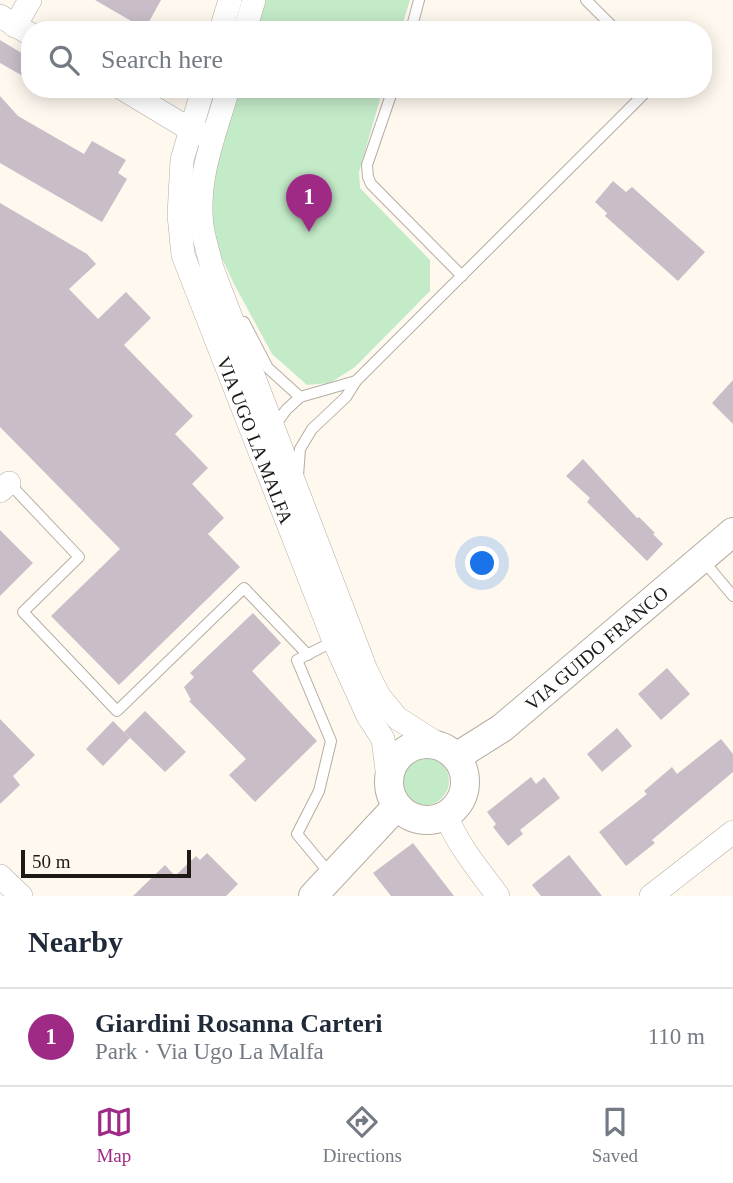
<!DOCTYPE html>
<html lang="en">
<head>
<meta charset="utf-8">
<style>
  :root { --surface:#fff; --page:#f2f2f3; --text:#1f2937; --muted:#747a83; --line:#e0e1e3; --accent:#9e2a86 }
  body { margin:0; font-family:"Times New Roman",serif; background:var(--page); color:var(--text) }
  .scale { position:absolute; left:21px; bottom:18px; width:170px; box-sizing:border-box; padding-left:7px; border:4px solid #1d1a16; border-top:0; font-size:19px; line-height:24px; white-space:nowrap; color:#1d1a16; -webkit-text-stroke:5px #fef8ef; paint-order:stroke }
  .you { position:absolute; left:483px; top:564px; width:24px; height:24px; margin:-18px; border:5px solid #fff; border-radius:50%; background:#1a73e8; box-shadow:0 0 0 10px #1a73e833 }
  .badge { display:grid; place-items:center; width:46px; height:46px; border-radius:50%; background:var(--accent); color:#fff; font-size:23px; font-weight:700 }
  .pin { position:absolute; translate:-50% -58px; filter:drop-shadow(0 2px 4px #0008) }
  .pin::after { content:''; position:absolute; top:37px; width:24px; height:21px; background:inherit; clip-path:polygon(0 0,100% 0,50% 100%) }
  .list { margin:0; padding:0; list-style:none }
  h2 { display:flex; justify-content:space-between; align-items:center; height:91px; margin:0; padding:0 28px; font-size:30px }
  h2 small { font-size:23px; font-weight:400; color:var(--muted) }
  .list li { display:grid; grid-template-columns:46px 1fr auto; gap:21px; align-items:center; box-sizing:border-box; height:98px; padding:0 28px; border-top:2px solid var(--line) }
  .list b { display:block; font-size:26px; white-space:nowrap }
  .list p { margin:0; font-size:23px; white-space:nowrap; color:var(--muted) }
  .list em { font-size:23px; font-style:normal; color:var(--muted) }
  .icon { flex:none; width:38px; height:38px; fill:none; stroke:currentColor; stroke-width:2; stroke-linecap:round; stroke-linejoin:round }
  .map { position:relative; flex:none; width:733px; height:896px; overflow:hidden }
  .search { position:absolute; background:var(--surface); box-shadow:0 4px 18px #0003; left:21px; right:21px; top:21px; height:77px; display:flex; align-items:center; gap:18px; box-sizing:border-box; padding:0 24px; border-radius:28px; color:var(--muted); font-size:26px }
  .sheet { height:189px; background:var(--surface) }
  nav { display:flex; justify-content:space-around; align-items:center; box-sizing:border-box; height:98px; border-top:2px solid var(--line); background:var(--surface); font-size:19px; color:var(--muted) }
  nav a { display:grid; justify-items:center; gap:4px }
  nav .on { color:var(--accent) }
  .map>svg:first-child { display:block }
  .green { fill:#c3ebc8 }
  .building { fill:#c9bec8 }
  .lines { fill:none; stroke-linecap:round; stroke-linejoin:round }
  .service-casing { stroke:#b5ada2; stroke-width:12 }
  .minor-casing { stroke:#b5ada2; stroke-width:24 }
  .tertiary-casing { stroke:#b5ada2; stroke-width:30 }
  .service { stroke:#fff; stroke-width:10 }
  .minor { stroke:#fff; stroke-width:23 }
  .tertiary { stroke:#fff; stroke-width:28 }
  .labels { text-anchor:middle; stroke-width:5; stroke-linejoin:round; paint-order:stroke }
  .street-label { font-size:19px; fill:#1d1a16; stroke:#fef8ef }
</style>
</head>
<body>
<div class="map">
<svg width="733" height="896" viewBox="0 0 733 896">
  <rect width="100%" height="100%" fill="#fef8ef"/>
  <g class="green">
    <polygon points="262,0 410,0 401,30 253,30"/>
    <polygon points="234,89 383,89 359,172 360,188 430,260 430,291 355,367 330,383 307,385 272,354 234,284 218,250 210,215 211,169"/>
    <circle cx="425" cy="781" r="24"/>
  </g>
  <g class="building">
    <polygon points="95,0 161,0 145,29"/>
    <polygon points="0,40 30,58 30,80 0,63"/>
    <polygon points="0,96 18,116 84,154 92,141 126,160 118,173 127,179 102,222 0,163"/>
    <polygon points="613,181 626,192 632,187 705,252 678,281 605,216 607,213 595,202"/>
    <polygon points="0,203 87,254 96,264 69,289 98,319 126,292 151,318 124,345 193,416 175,434 208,468 192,484 224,518 208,534 240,567 119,685 51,616 120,549 0,427"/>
    <polygon points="733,380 733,424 712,403"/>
    <polygon points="583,459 637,518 639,517 655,533 653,534 663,544 647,561 587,502 590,498 566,476"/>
    <polygon points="0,530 33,563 0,596"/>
    <polygon points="253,613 281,643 252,671 317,741 255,802 229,775 246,759 189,701 191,700 184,687 194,677 190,673"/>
    <polygon points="667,668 690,694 661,720 638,694"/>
    <polygon points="145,711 186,752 165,772 124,732"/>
    <polygon points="0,719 35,755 13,776 20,785 0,804"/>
    <polygon points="113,721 130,738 103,766 86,749"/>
    <polygon points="617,728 632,746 602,772 587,754"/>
    <polygon points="721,739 733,754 733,772 652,840 655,843 626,866 599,832 647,794 644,791 672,767 677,774"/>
    <polygon points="531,777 536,784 544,777 560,798 520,830 523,834 508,846 493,827 496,824 487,812"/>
    <polygon points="413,843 454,896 391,896 373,873"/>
    <polygon points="207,853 238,884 226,896 133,896 165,865 175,876 196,856 200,860"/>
    <polygon points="569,855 602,896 541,896 532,885"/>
  </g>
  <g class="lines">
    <g class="service-casing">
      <g id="service">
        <polyline points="586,0 616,30"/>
        <polyline points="411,30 419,0"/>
        <polyline points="393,89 367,165 368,177 371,184 462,276"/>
        <polyline points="244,322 268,368 300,397"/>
        <polyline points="274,427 286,410 300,397 356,381"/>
        <polyline points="298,476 300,449 312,429 346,397 356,381 649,89"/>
        <polyline points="9,483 79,557 23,612 117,711 244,588 308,655"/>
        <polyline points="702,559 733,596"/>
        <polyline points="331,875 297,834 319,791 331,741 297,660 334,641"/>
      </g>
    </g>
    <g class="minor-casing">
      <g id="minor">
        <polyline points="0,16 30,34"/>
        <polyline points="15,26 30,0"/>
        <polyline points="221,30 230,0"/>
        <polyline points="245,30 254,0"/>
        <polyline points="123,89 191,130 202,134"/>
        <path id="s1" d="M 203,89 L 182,160 L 179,215 L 183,255 L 334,641 L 368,716 L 383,739 L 388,778"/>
        <path d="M 228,89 C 215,134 196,178 202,226 C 204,240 209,254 212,268 L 366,670 L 379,696 L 397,718 L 444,748"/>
        <polyline points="0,491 9,483"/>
        <path d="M 446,815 C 458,846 479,870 498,896"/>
        <polyline points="0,876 21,896"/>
        <polyline points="651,896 733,832"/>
      </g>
    </g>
    <g class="tertiary-casing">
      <g id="tertiary">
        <circle cx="427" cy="782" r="38"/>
        <path id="s2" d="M 456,757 L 502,728 L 733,532"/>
        <polyline points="313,896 397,806"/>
      </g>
    </g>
    <use href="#service" class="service"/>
    <use href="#minor" class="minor"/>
    <use href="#tertiary" class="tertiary"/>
  </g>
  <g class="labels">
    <g class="street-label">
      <text dy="7" stroke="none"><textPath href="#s1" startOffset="368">VIA UGO LA MALFA</textPath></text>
      <text dy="7" stroke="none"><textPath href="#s2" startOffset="178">VIA GUIDO FRANCO</textPath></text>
    </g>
  </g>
</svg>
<div class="scale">50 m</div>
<div class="you"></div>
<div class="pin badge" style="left:309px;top:232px">1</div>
<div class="search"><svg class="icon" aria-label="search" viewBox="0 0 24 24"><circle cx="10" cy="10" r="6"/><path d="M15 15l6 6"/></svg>Search here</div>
</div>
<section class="sheet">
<h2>Nearby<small></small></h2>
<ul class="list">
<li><span class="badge">1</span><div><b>Giardini Rosanna Carteri</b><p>Park · Via Ugo La Malfa</p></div><em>110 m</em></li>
</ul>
</section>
<nav>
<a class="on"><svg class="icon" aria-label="map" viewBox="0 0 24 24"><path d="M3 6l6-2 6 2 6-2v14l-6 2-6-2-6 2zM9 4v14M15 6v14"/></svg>Map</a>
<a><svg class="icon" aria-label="directions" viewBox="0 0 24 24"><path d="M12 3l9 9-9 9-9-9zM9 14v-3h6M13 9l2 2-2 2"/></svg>Directions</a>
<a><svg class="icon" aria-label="saved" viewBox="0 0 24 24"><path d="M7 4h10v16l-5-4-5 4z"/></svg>Saved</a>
</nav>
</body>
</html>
